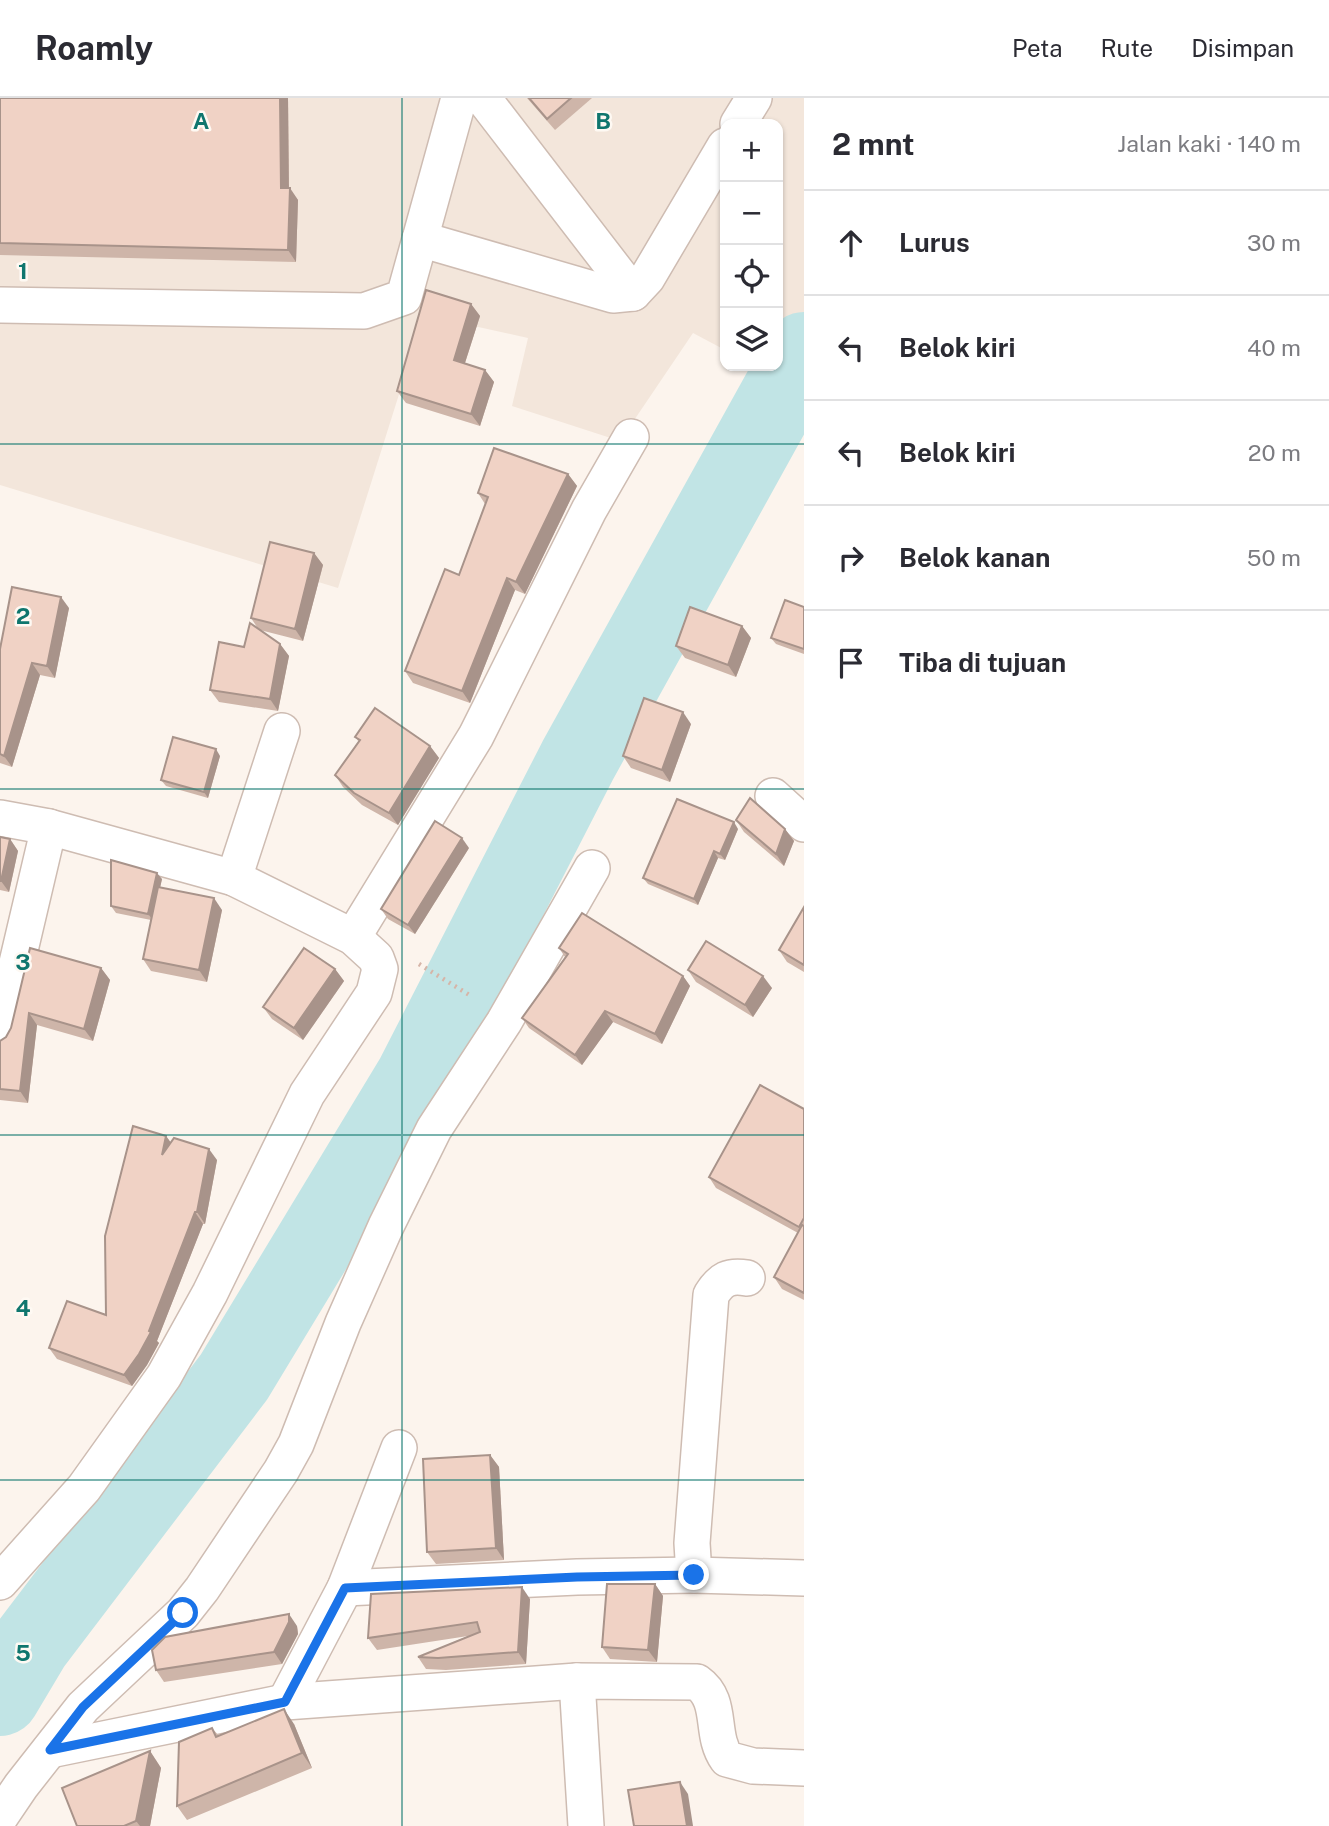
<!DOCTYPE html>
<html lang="id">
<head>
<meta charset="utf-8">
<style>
  :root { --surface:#fff; --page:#f7f7f7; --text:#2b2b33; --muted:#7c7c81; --line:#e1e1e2 }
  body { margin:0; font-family:"Public Sans",sans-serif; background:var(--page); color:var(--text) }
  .controls { position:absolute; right:21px; top:21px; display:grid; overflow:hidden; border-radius:14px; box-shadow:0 2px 5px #0004 }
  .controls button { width:63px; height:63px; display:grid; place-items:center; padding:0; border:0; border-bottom:2px solid var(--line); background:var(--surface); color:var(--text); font:35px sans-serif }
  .stop { position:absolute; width:21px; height:21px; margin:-16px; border:5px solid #1a73e8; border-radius:50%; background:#fff }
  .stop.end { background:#1a73e8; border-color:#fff; box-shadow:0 2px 7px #0008 }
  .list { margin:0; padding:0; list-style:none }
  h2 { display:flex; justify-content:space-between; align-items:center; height:91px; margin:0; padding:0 28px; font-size:30px }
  h2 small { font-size:23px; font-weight:400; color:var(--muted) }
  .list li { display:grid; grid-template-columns:46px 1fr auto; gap:21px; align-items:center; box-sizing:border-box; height:105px; padding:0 28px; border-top:2px solid var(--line) }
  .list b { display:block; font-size:26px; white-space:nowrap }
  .list em { font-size:23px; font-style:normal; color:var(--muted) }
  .icon { flex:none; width:38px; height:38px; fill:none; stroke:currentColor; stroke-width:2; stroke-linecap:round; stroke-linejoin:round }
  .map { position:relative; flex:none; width:804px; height:1728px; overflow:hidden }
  header { display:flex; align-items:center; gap:42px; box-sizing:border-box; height:98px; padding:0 35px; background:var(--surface); border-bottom:2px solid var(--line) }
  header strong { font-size:33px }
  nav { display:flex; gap:38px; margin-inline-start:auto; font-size:24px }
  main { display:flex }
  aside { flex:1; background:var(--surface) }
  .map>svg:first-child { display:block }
  .residential { fill:#f3e6db }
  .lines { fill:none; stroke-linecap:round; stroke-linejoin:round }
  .river { stroke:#c1e4e5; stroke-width:80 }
  .street-casing { stroke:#cebcb2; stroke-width:38 }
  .path { stroke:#d6b5a8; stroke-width:4.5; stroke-dasharray:2 5; stroke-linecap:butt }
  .street { stroke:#fff; stroke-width:35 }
  .wall { fill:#ceb5a9 }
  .shaded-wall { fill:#a8938a }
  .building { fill:#f0d2c5; stroke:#a8938a; stroke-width:2 }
  .route { stroke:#1a73e8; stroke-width:9 }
  .grid { fill:none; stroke:#0f766e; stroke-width:2; stroke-opacity:0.55 }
  .grid-label { font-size:23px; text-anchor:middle; font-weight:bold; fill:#0f766e; stroke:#fef9f3; stroke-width:5; stroke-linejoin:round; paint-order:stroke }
</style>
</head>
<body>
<header>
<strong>Roamly</strong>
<nav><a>Peta</a><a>Rute</a><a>Disimpan</a></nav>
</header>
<main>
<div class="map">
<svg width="804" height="1728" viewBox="0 0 804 1728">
  <rect width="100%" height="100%" fill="#fcf4ed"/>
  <polygon class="residential" points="0,0 804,0 804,292 757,268 778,268 778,26 725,26 725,252 693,235 620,343 512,308 528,240 424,217 338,490 0,387"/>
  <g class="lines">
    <polyline class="river" points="0,1598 31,1546 234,1279 415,980 578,662 804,254"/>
    <g class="street-casing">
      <g id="street">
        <polyline points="483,0 633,195"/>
        <polyline points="738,26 754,0"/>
        <polyline points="420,141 613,197 633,195 647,180 725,48"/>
        <polyline points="0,207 364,213 404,199 459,0"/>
        <polyline points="773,698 804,726"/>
        <polyline points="0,720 49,729 234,780 353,839 376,860 380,871 374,895 307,996 210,1195 164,1278 84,1390 0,1484"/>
        <polyline points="234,780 282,633"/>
        <polyline points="353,839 476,638 589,412 631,339"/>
        <polyline points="0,937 49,729"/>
        <path d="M 747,1180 C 729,1177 721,1181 711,1197 L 692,1445 L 694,1477 L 804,1480"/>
        <polyline points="345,1490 577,1479 694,1477"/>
        <polyline points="577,1583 586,1728"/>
        <polyline points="285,1604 345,1490 399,1350"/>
        <path d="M 50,1652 L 285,1604 L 577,1583 L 697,1584 C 724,1603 709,1636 727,1661 L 753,1668 L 804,1670"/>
        <polyline points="0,1719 21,1688 83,1609 183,1515 202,1491 281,1373 296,1346 343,1225 386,1128 434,1031 504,924 592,770"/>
      </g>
    </g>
    <polyline class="path" points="419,866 471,898"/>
    <use href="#street" class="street"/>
  </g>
  <g class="wall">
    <polygon points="0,0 288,0 289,90 298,102 296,164 0,157"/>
    <polygon points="527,0 592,0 555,32"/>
    <polygon points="471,206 480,218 465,265 485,272 494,284 480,328 406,305 397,293"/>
    <polygon points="568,376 577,388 525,496 515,492 470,605 413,585 405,573 459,477 485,406 478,395"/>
    <polygon points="314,455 323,467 303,543 260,532 280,546 289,558 278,613 219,604 210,592 244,549 259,532 251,520"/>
    <polygon points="804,509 804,556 776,546 771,540"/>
    <polygon points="69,510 55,580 40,577 12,669 0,665 0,551"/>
    <polygon points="742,528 751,540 736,579 685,560 676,548"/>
    <polygon points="691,626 670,684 631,670 623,658"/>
    <polygon points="355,639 430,648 439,660 398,727 362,707 343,689 335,677 359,644"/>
    <polygon points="220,658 208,700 166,688 161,682"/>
    <polygon points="736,722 785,731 794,743 784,768 744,734"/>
    <polygon points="738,731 725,762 718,760 698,807 648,786 643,780"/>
    <polygon points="0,739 10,741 18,753 9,794 0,792"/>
    <polygon points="469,750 415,836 388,821 381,811"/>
    <polygon points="162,781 160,789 222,812 207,884 151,873 143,861 151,822 116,815 111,808"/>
    <polygon points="804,809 804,874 787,864 779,852"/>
    <polygon points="30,850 101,870 110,882 93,943 37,927 28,1005 0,1002 0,943 6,939 11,930"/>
    <polygon points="559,850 683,878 690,888 662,946 613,924 582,967 529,930 522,920 565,859"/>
    <polygon points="335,871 344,883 303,942 272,921 263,909"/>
    <polygon points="688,872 772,890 753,919 696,884"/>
    <polygon points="804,1011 804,1202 782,1191 774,1179 798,1135 716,1090 709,1079"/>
    <polygon points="166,1038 171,1045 217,1062 205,1126 203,1126 157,1243 159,1245 147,1267 132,1288 57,1261 49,1250 106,1217"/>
    <polygon points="490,1357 499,1369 504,1462 436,1466 427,1454"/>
    <polygon points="655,1486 663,1498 657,1564 610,1561 602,1549"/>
    <polygon points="530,1501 526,1566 446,1572 426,1571 418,1559 468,1538 377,1552 368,1540"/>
    <polygon points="297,1528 298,1536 282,1566 164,1584 156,1572"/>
    <polygon points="294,1626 312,1670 187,1722 177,1708 212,1630 219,1638"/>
    <polygon points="150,1653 161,1670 150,1728 77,1728"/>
  </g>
  <g class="shaded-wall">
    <polygon points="280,0 288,0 289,102 281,90"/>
    <polygon points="290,90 298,102 296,164 288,152"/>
    <polygon points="471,206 480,218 462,274 454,262"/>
    <polygon points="485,272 494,284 480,328 471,316"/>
    <polygon points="568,376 577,388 525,496 516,484"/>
    <polygon points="314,455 323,467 303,543 295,531"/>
    <polygon points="507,480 515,492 470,605 462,593"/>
    <polygon points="61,499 69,510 55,580 47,568"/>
    <polygon points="742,528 751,540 736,579 728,567"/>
    <polygon points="280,546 289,558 278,613 270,601"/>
    <polygon points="32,565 40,577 12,669 4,658"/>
    <polygon points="683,614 691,626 670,684 662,672"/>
    <polygon points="430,648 439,660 398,727 389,715"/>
    <polygon points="216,651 220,658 208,700 204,694"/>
    <polygon points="734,724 738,731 725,762 720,756"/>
    <polygon points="785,731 794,743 784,768 776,756"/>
    <polygon points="462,740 469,750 415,836 408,827"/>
    <polygon points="10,741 18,753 9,794 1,783"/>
    <polygon points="714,753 718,760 698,807 694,801"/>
    <polygon points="157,775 162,781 153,822 148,816"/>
    <polygon points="214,800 222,812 207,884 199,872"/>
    <polygon points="101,870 110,882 93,943 84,931"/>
    <polygon points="335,871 344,883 303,942 294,930"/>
    <polygon points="683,878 690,888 662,946 655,936"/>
    <polygon points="763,878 772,890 753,919 745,907"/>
    <polygon points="605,913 613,924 582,967 575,957"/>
    <polygon points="29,915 37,927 28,1005 20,993"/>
    <polygon points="166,1038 174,1049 162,1057"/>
    <polygon points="209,1051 217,1062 205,1126 197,1114"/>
    <polygon points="195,1114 203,1126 157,1243 159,1245 147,1267 132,1288 124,1277 149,1233"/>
    <polygon points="490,1357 499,1369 504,1462 496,1450"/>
    <polygon points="655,1486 663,1498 657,1564 648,1552"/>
    <polygon points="522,1489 530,1501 526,1566 518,1554"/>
    <polygon points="289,1516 297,1528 298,1536 282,1566 274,1554"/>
    <polygon points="284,1611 294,1626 312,1670 302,1655"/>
    <polygon points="150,1653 161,1670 150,1728 140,1728 136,1723"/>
    <polygon points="680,1684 688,1696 693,1728 687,1728"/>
  </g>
  <g class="building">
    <polygon points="0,0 280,0 281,90 290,90 288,152 0,145"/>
    <polygon points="529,0 571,0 547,21"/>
    <polygon points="426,192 471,206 454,262 485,272 471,316 397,293"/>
    <polygon points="494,350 568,376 516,484 507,480 462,593 405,573 445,471 459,477 488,399 478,395"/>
    <polygon points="270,444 314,455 295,531 251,520"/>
    <polygon points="12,489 61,499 47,568 32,565 4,658 0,656 0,551"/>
    <polygon points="785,502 804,509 804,551 771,540"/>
    <polygon points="690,509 742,528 728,567 676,548"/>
    <polygon points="250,525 280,546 270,601 210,592 219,544 244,549"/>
    <polygon points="644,600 683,614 662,672 623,658"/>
    <polygon points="375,610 430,648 389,715 354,695 335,677 360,642 355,639"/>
    <polygon points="173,639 216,651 204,694 161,682"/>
    <polygon points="750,700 785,731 776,756 736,722"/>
    <polygon points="677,701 734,724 720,756 714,753 694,801 643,780"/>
    <polygon points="435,723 462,740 408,827 381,811"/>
    <polygon points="0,739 10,741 1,783 0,783"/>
    <polygon points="111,762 157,775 148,816 111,808"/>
    <polygon points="158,789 214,800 199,872 143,861"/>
    <polygon points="804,809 804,867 779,852"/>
    <polygon points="582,815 683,878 655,936 605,913 575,957 522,920 568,856 559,850"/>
    <polygon points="706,843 763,878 745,907 688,872"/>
    <polygon points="30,850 101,870 84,931 29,915 20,993 0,991 0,943 6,939 11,930"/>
    <polygon points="304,850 335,871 294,930 263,909"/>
    <polygon points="760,987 804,1011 804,1120 799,1129 709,1079"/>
    <polygon points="133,1028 166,1038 162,1057 174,1040 209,1051 197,1114 195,1114 149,1233 151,1234 139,1256 124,1277 49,1250 67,1203 106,1217 105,1138"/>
    <polygon points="802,1127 804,1128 804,1195 774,1179"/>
    <polygon points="490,1357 496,1450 427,1454 423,1361"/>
    <polygon points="607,1486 655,1486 648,1552 602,1549"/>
    <polygon points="522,1489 518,1554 438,1560 418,1559 480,1534 477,1524 368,1540 371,1496"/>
    <polygon points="289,1516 289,1524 274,1554 156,1572 152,1552 165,1539"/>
    <polygon points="284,1611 302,1655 177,1708 179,1644 212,1630 216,1639"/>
    <polygon points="150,1653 136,1723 124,1728 77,1728 62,1690"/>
    <polygon points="680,1684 687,1728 634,1728 628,1692"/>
  </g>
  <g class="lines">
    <polyline class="route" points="183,1515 83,1609 50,1652 285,1604 345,1490 577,1479 694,1477"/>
  </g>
  <path class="grid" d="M 402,0 L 402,1728M 0,346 L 804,346M 0,691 L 804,691M 0,1037 L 804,1037M 0,1382 L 804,1382"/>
  <g class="grid-label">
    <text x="201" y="31">A</text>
    <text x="603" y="31">B</text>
    <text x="23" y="181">1</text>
    <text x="23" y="526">2</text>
    <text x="23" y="872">3</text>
    <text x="23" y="1218">4</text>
    <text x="23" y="1563">5</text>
  </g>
</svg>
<div class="controls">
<button>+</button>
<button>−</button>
<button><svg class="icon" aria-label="locate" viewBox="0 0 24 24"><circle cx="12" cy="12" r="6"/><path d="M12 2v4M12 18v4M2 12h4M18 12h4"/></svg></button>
<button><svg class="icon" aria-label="layers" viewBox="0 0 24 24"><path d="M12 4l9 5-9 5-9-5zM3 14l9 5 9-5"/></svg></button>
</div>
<div class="stop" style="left:183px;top:1515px"></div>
<div class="stop end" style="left:694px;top:1477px"></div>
</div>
<aside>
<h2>2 mnt<small>Jalan kaki · 140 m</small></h2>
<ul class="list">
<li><svg class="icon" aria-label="ahead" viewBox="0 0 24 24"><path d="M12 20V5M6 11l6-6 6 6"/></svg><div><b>Lurus</b></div><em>30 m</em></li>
<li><svg class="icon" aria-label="left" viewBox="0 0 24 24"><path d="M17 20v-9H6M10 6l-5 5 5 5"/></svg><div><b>Belok kiri</b></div><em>40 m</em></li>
<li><svg class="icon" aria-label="left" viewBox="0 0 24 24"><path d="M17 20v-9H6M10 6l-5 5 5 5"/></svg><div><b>Belok kiri</b></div><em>20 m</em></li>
<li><svg class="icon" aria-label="right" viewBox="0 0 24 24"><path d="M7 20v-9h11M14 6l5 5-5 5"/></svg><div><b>Belok kanan</b></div><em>50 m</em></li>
<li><svg class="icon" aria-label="arrive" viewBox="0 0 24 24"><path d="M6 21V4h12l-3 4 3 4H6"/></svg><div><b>Tiba di tujuan</b></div></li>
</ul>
</aside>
</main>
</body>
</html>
